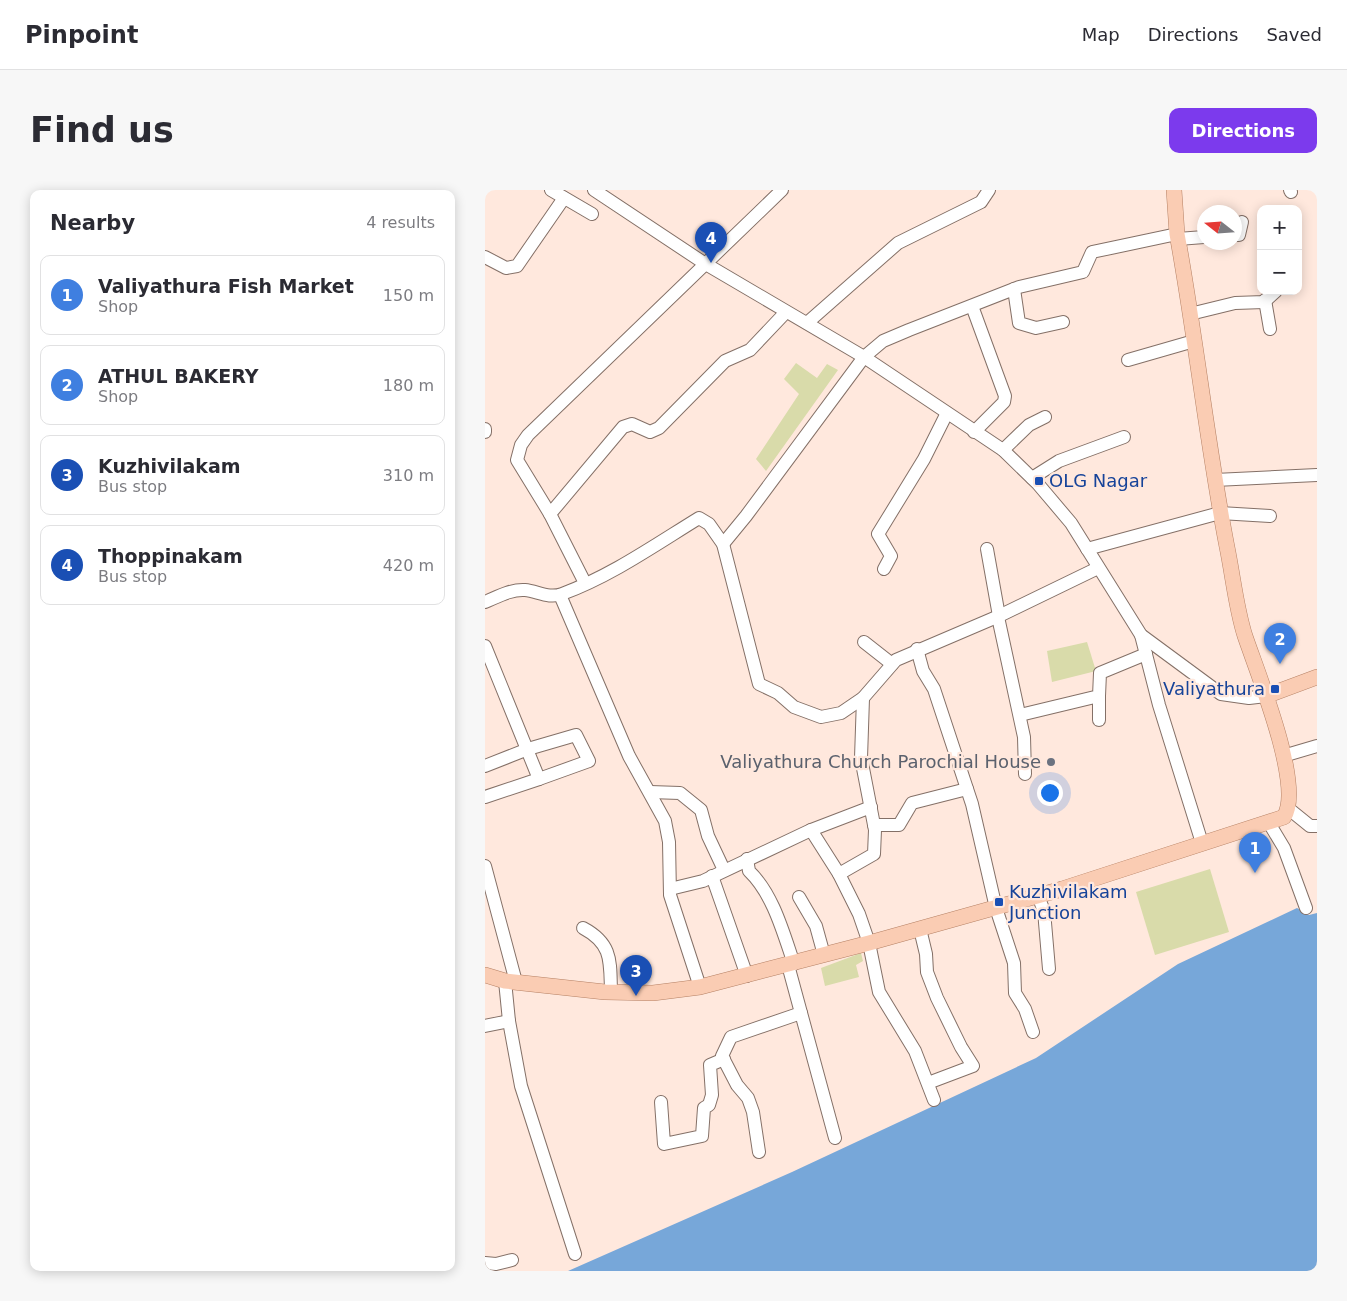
<!DOCTYPE html>
<html lang="en">
<head>
<meta charset="utf-8">
<style>
  :root { --surface:#fff; --page:#f7f7f7; --text:#2b2b33; --muted:#7c7c81; --line:#e1e1e2; --accent:#7c3aed }
  body { margin:0; font-family:"DejaVu Sans",sans-serif; background:var(--page); color:var(--text) }
  .controls { position:absolute; right:15px; top:15px; display:grid; overflow:hidden; border-radius:10px; box-shadow:0 2px 12px #0003 }
  .controls button { width:45px; height:45px; display:grid; place-items:center; padding:0; border:0; border-bottom:1px solid var(--line); background:var(--surface); color:var(--text); font:25px sans-serif }
  .compass { position:absolute; left:712px; top:15px; width:45px; height:45px; border-radius:50%; background:var(--surface); box-shadow:0 2px 12px #0003; rotate:287deg }
  .you { position:absolute; left:564px; top:602px; width:18px; height:18px; margin:-12px; border:4px solid #fff; border-radius:50%; background:#1a73e8; box-shadow:0 0 0 8px #1a73e833 }
  .badge { display:grid; place-items:center; width:32px; height:32px; border-radius:50%; background:var(--accent); color:#fff; font-size:16px; font-weight:700 }
  .pin { position:absolute; translate:-50% -41px; filter:drop-shadow(0 1px 2px #0008) }
  .pin::after { content:''; position:absolute; top:26px; width:18px; height:15px; background:inherit; clip-path:polygon(0 0,100% 0,50% 100%) }
  .list { margin:0; padding:0; list-style:none }
  h2 { display:flex; justify-content:space-between; align-items:center; height:65px; margin:0; padding:0 20px; font-size:21px }
  h2 small { font-size:16px; font-weight:400; color:var(--muted) }
  .list li { display:grid; grid-template-columns:32px 1fr auto; gap:15px; align-items:center; box-sizing:border-box; height:80px; margin:0 10px 10px; padding:0 10px; border:1px solid var(--line); border-radius:10px }
  .list b { display:block; font-size:19px; white-space:nowrap }
  .list p { margin:0; font-size:16px; white-space:nowrap; color:var(--muted) }
  .list em { font-size:16px; font-style:normal; color:var(--muted) }
  .map { position:relative; flex:none; width:832px; height:1081px; overflow:hidden; border-radius:10px }
  header { display:flex; align-items:center; gap:30px; box-sizing:border-box; height:70px; padding:0 25px; background:var(--surface); border-bottom:1px solid var(--line) }
  header strong { font-size:24px }
  nav { display:flex; gap:28px; margin-inline-start:auto; font-size:18px }
  .intro { display:flex; align-items:center; justify-content:space-between; box-sizing:border-box; height:120px; padding:0 30px }
  h1 { margin:0; font-size:35px }
  .button { padding:12px 22px; border-radius:10px; background:var(--accent); color:#fff; font-size:18px; font-weight:700 }
  main { display:flex; gap:30px; padding:0 30px }
  aside { flex:1; background:var(--surface); border-radius:10px; box-shadow:0 2px 12px #0003 }
  .map>svg:first-child { display:block }
  .green { fill:#d9dbaa }
  .water { fill:#77a7d9 }
  .lines { fill:none; stroke-linecap:round; stroke-linejoin:round }
  .minor-casing { stroke:#847067; stroke-width:14 }
  .major-casing { stroke:#b58064; stroke-width:16 }
  .minor { stroke:#fff; stroke-width:12 }
  .major { stroke:#faccb3; stroke-width:15 }
  .transit-dot { fill:#1a4fb4; stroke:#ffe8dd; stroke-width:2 }
  .worship-dot { fill:#6b7280; stroke:#ffe8dd; stroke-width:2 }
  .labels { text-anchor:middle; stroke-width:4.5; stroke-linejoin:round; paint-order:stroke }
  .transit-label { font-size:18px; fill:#164399; stroke:#ffe8dd; text-anchor:start }
  .worship-label { font-size:18px; fill:#5b616d; stroke:#ffe8dd; text-anchor:end }
</style>
</head>
<body>
<header>
<strong>Pinpoint</strong>
<nav><a>Map</a><a>Directions</a><a>Saved</a></nav>
</header>
<div class="intro"><h1>Find us</h1><a class="button">Directions</a></div>
<main>
<aside>
<h2>Nearby<small>4 results</small></h2>
<ul class="list">
<li><span class="badge" style="background:#3f7fe0">1</span><div><b>Valiyathura Fish Market</b><p>Shop</p></div><em>150 m</em></li>
<li><span class="badge" style="background:#3f7fe0">2</span><div><b>ATHUL BAKERY</b><p>Shop</p></div><em>180 m</em></li>
<li><span class="badge" style="background:#1a4fb4">3</span><div><b>Kuzhivilakam</b><p>Bus stop</p></div><em>310 m</em></li>
<li><span class="badge" style="background:#1a4fb4">4</span><div><b>Thoppinakam</b><p>Bus stop</p></div><em>420 m</em></li>
</ul>
</aside>
<div class="map">
<svg width="832" height="1081" viewBox="0 0 832 1081">
  <rect width="100%" height="100%" fill="#ffe8dd"/>
  <g class="green">
    <polygon points="311,173 332,188 342,174 353,180 281,281 271,269 314,204 299,189"/>
    <polygon points="602,452 611,481 567,492 562,461"/>
    <polygon points="725,679 744,742 670,765 651,702"/>
    <polygon points="376,763 378,771 371,775 374,787 340,796 336,778"/>
  </g>
  <polygon class="water" points="812,718 824,725 832,723 832,1081 83,1081 307,982 551,868 693,774"/>
  <g class="lines">
    <g class="minor-casing">
      <g id="minor">
        <polyline points="66,0 107,24"/>
        <polyline points="109,0 219,73 379,167 518,260 553,294 586,333 656,445 736,504 764,508 781,506"/>
        <polyline points="297,0 43,245 36,255 32,270 65,324 138,237 147,234 165,242 174,238 240,171 265,160 301,122"/>
        <polyline points="805,0 806,2"/>
        <polyline points="749,45 754,45 757,32"/>
        <polyline points="693,49 719,47"/>
        <polyline points="0,67 21,78 32,76 79,8"/>
        <polyline points="529,99 534,133 551,138 578,132"/>
        <polyline points="780,110 785,139"/>
        <polyline points="487,116 520,206 519,212 489,242"/>
        <polyline points="705,124 750,113 779,112 791,101"/>
        <polyline points="322,133 413,53 496,12 504,0"/>
        <polyline points="643,170 709,151"/>
        <polyline points="0,239 0,242"/>
        <polyline points="518,260 544,235 560,227"/>
        <polyline points="547,288 574,271 639,247"/>
        <polyline points="730,290 832,285"/>
        <polyline points="65,324 100,393"/>
        <polyline points="238,354 261,326 379,167 398,151 424,140 534,97 598,82 607,62 692,44"/>
        <polyline points="502,359 514,426"/>
        <polyline points="602,359 735,323 785,326"/>
        <polyline points="399,379 406,366 393,344 439,269 462,223"/>
        <polyline points="75,405 144,566 180,631 184,652 185,705 215,797"/>
        <path d="M 0,412 C 12,407 26,399 40,400 C 52,401 64,409 77,404 C 126,386 170,355 214,328 L 224,334 L 238,354 L 274,494 L 293,503 L 309,517 L 336,527 L 356,523 L 378,508 L 411,470 L 514,426 L 613,378"/>
        <polyline points="513,427 539,547 540,584"/>
        <polyline points="656,445 674,515 717,653"/>
        <polyline points="379,452 407,474"/>
        <polyline points="0,456 54,589 0,607"/>
        <polyline points="432,459 438,481 449,499 487,614 511,718 529,773 530,803 540,819 548,842"/>
        <polyline points="535,525 614,506 615,483 661,464"/>
        <polyline points="614,530 614,506"/>
        <polyline points="798,566 832,556"/>
        <polyline points="0,576 43,559 91,545 104,571 54,589"/>
        <polyline points="165,602 195,603 216,620 223,646 239,680"/>
        <polyline points="804,619 825,636 832,636"/>
        <polyline points="784,633 799,658 821,718"/>
        <polyline points="389,635 414,635 427,613 482,599"/>
        <polyline points="326,640 354,684 374,724 384,753 394,802 430,861 449,910"/>
        <path d="M 262,669 L 264,681 C 288,704 298,742 309,774"/>
        <polyline points="0,676 31,792"/>
        <polyline points="354,684 389,664 390,640 376,568 378,508"/>
        <polyline points="227,686 262,786"/>
        <polyline points="185,699 218,691 326,640 386,617"/>
        <polyline points="553,706 559,721 564,779"/>
        <polyline points="314,707 331,736 339,765"/>
        <path d="M 98,738 C 128,754 125,772 126,802"/>
        <polyline points="435,739 441,764 442,782 452,808 476,857 488,876 443,893"/>
        <polyline points="303,775 350,948"/>
        <polyline points="20,791 24,831 36,896 90,1064"/>
        <polyline points="0,836 24,831"/>
        <polyline points="176,912 179,954 217,946 219,918 224,915 227,905 225,875 239,869"/>
        <polyline points="274,962 268,922 263,908 252,895 237,866 246,847 316,823"/>
        <polyline points="0,1073 11,1074 27,1070"/>
      </g>
    </g>
    <g class="major-casing">
      <g id="major">
        <polyline points="781,506 832,487"/>
        <path d="M 0,785 L 20,791 L 120,802 L 168,803 L 215,797 L 384,753 L 577,699 L 799,627 C 819,596 772,482 760,446 C 751,418 748,386 742,357 C 722,254 711,148 692,44 L 689,0"/>
      </g>
    </g>
    <use href="#minor" class="minor"/>
    <use href="#major" class="major"/>
  </g>
  <g class="transit-dot">
    <rect x="549" y="286" width="10" height="10" rx="2.5"/>
    <rect x="785" y="494" width="10" height="10" rx="2.5"/>
    <rect x="509" y="707" width="10" height="10" rx="2.5"/>
  </g>
  <circle class="worship-dot" cx="566" cy="572" r="5"/>
  <g class="labels">
    <g class="transit-label">
      <text x="564" y="297">OLG Nagar</text>
      <text x="780" y="505" text-anchor="end">Valiyathura</text>
      <text x="524" y="708">Kuzhivilakam<tspan x="524" dy="21">Junction</tspan></text>
    </g>
    <g class="worship-label">
      <text x="556" y="578">Valiyathura Church Parochial House</text>
    </g>
  </g>
</svg>
<div class="controls">
<button>+</button>
<button>−</button>
</div>
<svg class="compass" viewBox="-18 -18 36 36"><path d="M0-13l5 13h-10z" fill="#e53935"/><path d="M0 13l5-13h-10z" fill="#7c7c81"/></svg>
<div class="you"></div>
<div class="pin badge" style="left:770px;top:683px;background:#3f7fe0">1</div>
<div class="pin badge" style="left:795px;top:474px;background:#3f7fe0">2</div>
<div class="pin badge" style="left:151px;top:806px;background:#1a4fb4">3</div>
<div class="pin badge" style="left:226px;top:73px;background:#1a4fb4">4</div>
</div>
</main>
</body>
</html>
